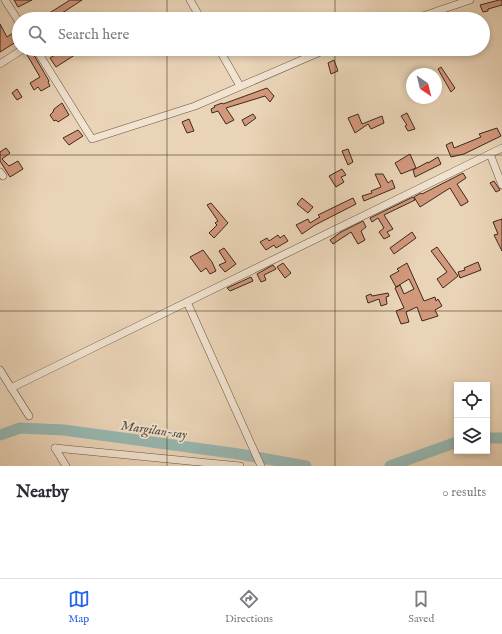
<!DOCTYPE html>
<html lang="en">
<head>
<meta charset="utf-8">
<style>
  :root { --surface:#fff; --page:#f7f7f7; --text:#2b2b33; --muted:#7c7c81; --line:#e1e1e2; --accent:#2563eb }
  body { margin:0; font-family:"IM FELL English",serif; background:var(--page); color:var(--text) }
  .controls { position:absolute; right:12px; bottom:12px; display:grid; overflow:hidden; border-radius:0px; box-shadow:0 2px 6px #0003 }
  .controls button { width:36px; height:36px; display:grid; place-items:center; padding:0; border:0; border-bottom:1px solid var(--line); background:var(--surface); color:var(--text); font:20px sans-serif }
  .compass { position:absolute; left:406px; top:68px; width:36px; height:36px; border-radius:50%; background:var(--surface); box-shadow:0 2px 6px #0003; rotate:145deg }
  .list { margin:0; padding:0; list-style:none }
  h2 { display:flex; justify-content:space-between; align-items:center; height:52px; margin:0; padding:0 16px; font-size:17px }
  h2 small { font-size:13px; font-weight:400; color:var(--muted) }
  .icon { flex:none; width:22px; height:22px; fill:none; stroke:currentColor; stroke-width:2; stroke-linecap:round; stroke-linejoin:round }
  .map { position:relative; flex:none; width:502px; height:466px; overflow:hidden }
  .search { position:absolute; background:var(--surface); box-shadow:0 2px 6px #0003; left:12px; right:12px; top:12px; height:44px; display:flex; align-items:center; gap:10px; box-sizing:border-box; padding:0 14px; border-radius:22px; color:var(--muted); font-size:15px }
  .sheet { height:112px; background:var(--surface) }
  nav { display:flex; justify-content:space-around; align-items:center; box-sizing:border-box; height:56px; border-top:1px solid var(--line); background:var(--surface); font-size:11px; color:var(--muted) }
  nav a { display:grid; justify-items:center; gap:2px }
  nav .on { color:var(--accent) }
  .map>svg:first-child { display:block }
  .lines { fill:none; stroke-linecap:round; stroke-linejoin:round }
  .river { stroke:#98b8b2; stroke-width:11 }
  .building { fill:#d2987c; stroke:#3c291c }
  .street-casing { stroke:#685443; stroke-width:8 }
  .street { stroke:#f1e3d0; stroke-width:7 }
  .grid { fill:none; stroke:#3c291c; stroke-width:1; stroke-opacity:0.55 }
  .labels { text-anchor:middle; stroke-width:3.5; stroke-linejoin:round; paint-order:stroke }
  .water-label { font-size:13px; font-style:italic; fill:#534d42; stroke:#f1e3d0 }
</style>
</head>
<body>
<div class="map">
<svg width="502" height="466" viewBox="0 0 502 466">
  <rect width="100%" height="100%" fill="#ead4b7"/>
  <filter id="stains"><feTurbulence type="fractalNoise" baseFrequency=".005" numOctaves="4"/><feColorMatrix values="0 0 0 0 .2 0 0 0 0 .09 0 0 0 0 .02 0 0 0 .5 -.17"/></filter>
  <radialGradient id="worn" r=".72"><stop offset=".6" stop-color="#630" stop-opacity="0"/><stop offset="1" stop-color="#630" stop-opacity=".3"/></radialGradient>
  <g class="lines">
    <g class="river">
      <polyline points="0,435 20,428 64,430 239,454 306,466"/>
      <polyline points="487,438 502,438"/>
      <polyline points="390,466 457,442"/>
    </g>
  </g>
  <g class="building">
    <polygon points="14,0 32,0 18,7"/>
    <polygon points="70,0 82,0 53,19 40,19"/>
    <polygon points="499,0 502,0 502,5 488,9 488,11 483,12 480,5"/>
    <polygon points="0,24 7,37 19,29 19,40 0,52"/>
    <polygon points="71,49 84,49 56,67 50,58 63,50 65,53"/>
    <polygon points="31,50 49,81 48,82 50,86 41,91 38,87 34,90 30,83 40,77 26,53"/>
    <polygon points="334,60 338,71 331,74 328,63"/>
    <polygon points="441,67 455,88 451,92 438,69"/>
    <polygon points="267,88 274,96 270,102 265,96 226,108 234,120 226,124 218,111 212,113 211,109 215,107 214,106 222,103 223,104"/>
    <polygon points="17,89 22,97 17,100 12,93"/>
    <polygon points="62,103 69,115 58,122 56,120 54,121 50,115 53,112 54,109"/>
    <polygon points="407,113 415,129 408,131 405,126 407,125 401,116"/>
    <polygon points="253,114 256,118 245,126 242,120"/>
    <polygon points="358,114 362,124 382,116 384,123 371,129 368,124 355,133 348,118"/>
    <polygon points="189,119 194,131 187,133 182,122"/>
    <polygon points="497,128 501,136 464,154 451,157 446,145 452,142 454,148 481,137 479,134"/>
    <polygon points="78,130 83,136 69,145 63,138"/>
    <polygon points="6,148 10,153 2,159 9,166 18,161 23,169 10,177 0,161 0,152"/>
    <polygon points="348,149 353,162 348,165 342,151"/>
    <polygon points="410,154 416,168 401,174 395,163"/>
    <polygon points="438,157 441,164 415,177 413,170 428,162 428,163"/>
    <polygon points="342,169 346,175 341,177 344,182 336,187 329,176"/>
    <polygon points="463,173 466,178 457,184 468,201 468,202 461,206 450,188 420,207 414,197 421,193 422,194"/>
    <polygon points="375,174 383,174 388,183 392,180 395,188 364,201 362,196 372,193 371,191 381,187"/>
    <polygon points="494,181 500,190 496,192 490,183"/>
    <polygon points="413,197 415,200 384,215 393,229 387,232 390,236 384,239 379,232 384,228 378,218 372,222 370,218"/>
    <polygon points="302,198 313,207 308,213 297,204"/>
    <polygon points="353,198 356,204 315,225 302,234 296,225 308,219 310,223 320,217 318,215"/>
    <polygon points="211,203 228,223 214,238 209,233 217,225 215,223 218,221 207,205"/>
    <polygon points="502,219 502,251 494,235 498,234 493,222"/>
    <polygon points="363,221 366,227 361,231 365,240 358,244 351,232 333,244 330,240 341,232"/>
    <polygon points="412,232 416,238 394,254 390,248"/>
    <polygon points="278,235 280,238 284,235 288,241 276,248 274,245 266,250 260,242 267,238 269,241"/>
    <polygon points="437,247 458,276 443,288 437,279 447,272 431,251"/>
    <polygon points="224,248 236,264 225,272 219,265 226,262 219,251"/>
    <polygon points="203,250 212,262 216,271 210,274 206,268 201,272 190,257"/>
    <polygon points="478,262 481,270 460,278 458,272 465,270 464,268"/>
    <polygon points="283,263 291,273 285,278 277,267"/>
    <polygon points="407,263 424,301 435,297 436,301 438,299 442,306 435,310 438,316 422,321 417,307 406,312 409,322 401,324 396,311 404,308 395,288 400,285 404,294 414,289 409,279 396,287 390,276 399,271 397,269"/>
    <polygon points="273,265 276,269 264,275 266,280 261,282 257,274"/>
    <polygon points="251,277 253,281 230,291 227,288"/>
    <polygon points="388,293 389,296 386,297 387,304 381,306 379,299 368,303 366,296 371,294 372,296"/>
  </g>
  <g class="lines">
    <g class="street-casing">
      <g id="street">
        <polyline points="5,0 19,22"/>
        <polyline points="190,0 201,19"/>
        <polyline points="414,19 470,0"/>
        <polyline points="36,49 92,139 195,106 327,49"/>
        <polyline points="219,49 240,86"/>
        <polyline points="0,64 23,49"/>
        <polyline points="490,154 502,185"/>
        <polyline points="0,172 3,176"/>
        <polyline points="187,302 261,466"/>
        <polyline points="0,370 29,416"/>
        <polyline points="11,388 502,148"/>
        <polyline points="55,448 240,466"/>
        <polyline points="55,448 66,466"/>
      </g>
    </g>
    <use href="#street" class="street"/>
  </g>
  <path class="grid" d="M 167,0 L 167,19M 335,0 L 335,19M 167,49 L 167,466M 335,49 L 335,466M 0,155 L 502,155M 0,311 L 502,311"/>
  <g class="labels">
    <g class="water-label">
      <text transform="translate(154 429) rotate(8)" y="5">Margilan-say</text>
    </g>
  </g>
  <rect width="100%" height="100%" filter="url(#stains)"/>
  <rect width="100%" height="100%" fill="url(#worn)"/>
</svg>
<div class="controls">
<button><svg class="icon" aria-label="locate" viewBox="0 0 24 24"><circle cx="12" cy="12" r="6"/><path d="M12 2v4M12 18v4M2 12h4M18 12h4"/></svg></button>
<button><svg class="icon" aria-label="layers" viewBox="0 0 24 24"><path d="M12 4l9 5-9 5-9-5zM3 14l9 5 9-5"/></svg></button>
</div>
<svg class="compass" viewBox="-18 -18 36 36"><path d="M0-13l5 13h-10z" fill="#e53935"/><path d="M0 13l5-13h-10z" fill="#7c7c81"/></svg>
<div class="search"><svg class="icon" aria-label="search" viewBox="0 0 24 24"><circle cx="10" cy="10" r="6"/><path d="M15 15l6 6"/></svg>Search here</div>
</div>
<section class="sheet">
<h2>Nearby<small>0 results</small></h2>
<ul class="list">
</ul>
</section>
<nav>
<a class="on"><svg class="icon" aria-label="map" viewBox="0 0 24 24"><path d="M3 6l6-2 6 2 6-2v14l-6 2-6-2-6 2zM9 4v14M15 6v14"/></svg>Map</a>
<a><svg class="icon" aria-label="directions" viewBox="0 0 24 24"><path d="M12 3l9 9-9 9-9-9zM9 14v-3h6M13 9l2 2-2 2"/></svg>Directions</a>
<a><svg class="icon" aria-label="saved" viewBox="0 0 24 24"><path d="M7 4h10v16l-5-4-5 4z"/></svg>Saved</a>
</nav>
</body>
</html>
